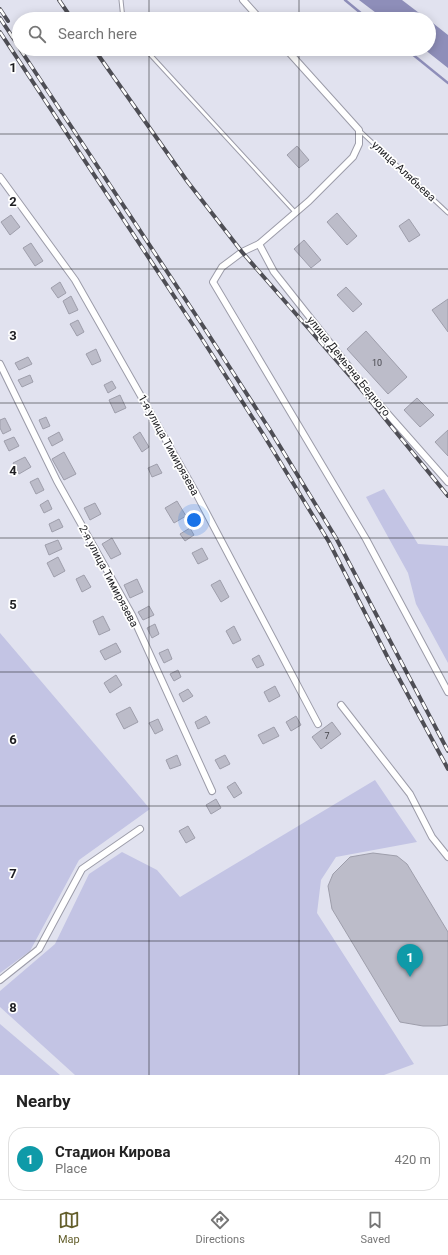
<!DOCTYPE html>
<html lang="en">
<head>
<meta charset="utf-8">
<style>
  :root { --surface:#fff; --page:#f2f2f2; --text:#222; --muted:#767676; --line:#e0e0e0; --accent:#645f2c }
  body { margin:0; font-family:Roboto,sans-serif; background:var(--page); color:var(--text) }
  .you { position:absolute; left:194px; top:520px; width:14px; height:14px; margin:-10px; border:3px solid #fff; border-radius:50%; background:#1a73e8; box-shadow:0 0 0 6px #1a73e833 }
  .badge { display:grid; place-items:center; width:26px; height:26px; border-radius:50%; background:var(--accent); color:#fff; font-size:13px; font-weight:700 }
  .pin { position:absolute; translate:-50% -33px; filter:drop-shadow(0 1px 2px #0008) }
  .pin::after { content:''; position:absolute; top:21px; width:14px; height:12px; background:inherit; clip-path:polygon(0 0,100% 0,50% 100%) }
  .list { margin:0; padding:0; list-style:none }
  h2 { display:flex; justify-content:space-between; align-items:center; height:52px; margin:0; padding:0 16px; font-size:17px }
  h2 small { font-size:13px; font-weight:400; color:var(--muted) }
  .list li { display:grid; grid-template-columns:26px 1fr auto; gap:12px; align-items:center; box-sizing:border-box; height:64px; margin:0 8px 8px; padding:0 8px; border:1px solid var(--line); border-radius:16px }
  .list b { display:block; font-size:15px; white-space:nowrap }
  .list p { margin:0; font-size:13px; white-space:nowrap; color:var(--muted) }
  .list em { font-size:13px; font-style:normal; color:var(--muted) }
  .icon { flex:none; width:22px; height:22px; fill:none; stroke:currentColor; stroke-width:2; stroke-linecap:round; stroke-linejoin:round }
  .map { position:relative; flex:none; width:448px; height:1075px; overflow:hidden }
  .search { position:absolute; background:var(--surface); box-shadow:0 2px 10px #0003; left:12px; right:12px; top:12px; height:44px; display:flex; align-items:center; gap:10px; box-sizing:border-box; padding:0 14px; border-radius:22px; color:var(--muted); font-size:15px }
  .sheet { height:124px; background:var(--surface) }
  nav { display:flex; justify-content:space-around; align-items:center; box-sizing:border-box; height:56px; border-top:1px solid var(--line); background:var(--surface); font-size:11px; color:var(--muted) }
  nav a { display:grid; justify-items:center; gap:2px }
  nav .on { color:var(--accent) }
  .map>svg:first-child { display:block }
  .green { fill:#c3c4e4 }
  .water { fill:#8e8eb9 }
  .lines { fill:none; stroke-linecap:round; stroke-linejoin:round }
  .stream { stroke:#8e8eb9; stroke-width:2.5 }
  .building { fill:#bcbcc9; stroke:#9e9eab }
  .lane-casing { stroke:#9c9ca9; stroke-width:5 }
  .street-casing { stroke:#9c9ca9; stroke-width:8 }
  .lane { stroke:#fff; stroke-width:3 }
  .street { stroke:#fff; stroke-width:6 }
  .rail-casing { stroke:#4e4e55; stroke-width:4 }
  .rail { stroke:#fff; stroke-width:2.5; stroke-dasharray:8; stroke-linecap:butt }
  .grid { fill:none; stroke:#1e1e22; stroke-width:1; stroke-opacity:0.55 }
  .labels { text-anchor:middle; stroke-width:3.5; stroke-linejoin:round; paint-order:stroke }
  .number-label { font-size:9px; fill:#46464c }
  .street-label { font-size:11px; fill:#1e1e22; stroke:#fff }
  .grid-label { font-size:13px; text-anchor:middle; font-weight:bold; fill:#1e1e22; stroke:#fff; stroke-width:3.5; stroke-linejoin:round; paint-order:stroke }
</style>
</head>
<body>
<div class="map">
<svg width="448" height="1075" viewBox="0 0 448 1075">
  <rect width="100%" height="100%" fill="#e1e2ef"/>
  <g class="green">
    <polygon points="384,489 418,544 448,546 448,663 416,604 408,573 366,497"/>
    <polygon points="0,633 150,809 79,860 30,951 0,973"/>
    <polygon points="375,780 417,842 336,857 321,880 317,913 414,1064 384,1075 75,1075 0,1007 0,991 55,944 89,874 122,852 157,870 180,897"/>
    <polygon points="0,1024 60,1075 0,1075"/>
  </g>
  <g class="water">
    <polygon points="359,0 402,0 427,19 384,19"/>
    <polygon points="429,20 448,35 448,68 424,49 429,49"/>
  </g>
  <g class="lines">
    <g class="stream">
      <polyline points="345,0 368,19"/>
      <polyline points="406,49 448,83"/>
    </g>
  </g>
  <g class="building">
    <polygon points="297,146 309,160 299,168 287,155"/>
    <polygon points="337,213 357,236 347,245 327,222"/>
    <polygon points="11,215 20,227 10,235 1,222"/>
    <polygon points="409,219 420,235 409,242 399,226"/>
    <polygon points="304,240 321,260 311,268 294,249"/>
    <polygon points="31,243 43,261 35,266 23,248"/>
    <polygon points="60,282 66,293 58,298 51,288"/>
    <polygon points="346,287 362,304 353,312 337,295"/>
    <polygon points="71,296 78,310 69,314 63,301"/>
    <polygon points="448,299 448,332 432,310"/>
    <polygon points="78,320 84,332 77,336 70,324"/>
    <polygon points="366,331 407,377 388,394 347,349"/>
    <polygon points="96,349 101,361 92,365 86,354"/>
    <polygon points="28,357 32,364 19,370 15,363"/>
    <polygon points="30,375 33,382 22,387 18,380"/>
    <polygon points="112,381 116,388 108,393 104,385"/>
    <polygon points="120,395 126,408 115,413 109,400"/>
    <polygon points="417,398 434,415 420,427 404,410"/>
    <polygon points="46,417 50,426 43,429 39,420"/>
    <polygon points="5,418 11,430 3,434 0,428 0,420"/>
    <polygon points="448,430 448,456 435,442"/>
    <polygon points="59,432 63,440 52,446 48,438"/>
    <polygon points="140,432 149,447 142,452 133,437"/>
    <polygon points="14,437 19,446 9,451 4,441"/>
    <polygon points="64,452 76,474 64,480 52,459"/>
    <polygon points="25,457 31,467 19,474 13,463"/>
    <polygon points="157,464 162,473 152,477 148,468"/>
    <polygon points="38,478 44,490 36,494 30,482"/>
    <polygon points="48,500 52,509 44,513 40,505"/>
    <polygon points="177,501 186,516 174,523 165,508"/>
    <polygon points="95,503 101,514 90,520 84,508"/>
    <polygon points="59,519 63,527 52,532 49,524"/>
    <polygon points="190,528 194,535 185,541 180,534"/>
    <polygon points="112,538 121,554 111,559 102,544"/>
    <polygon points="58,540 62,549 49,555 45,545"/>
    <polygon points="202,548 208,559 198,564 192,553"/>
    <polygon points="58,557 65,571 54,577 47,563"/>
    <polygon points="84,575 91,587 82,592 76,579"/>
    <polygon points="137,579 143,592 130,598 124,585"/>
    <polygon points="220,580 229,597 221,602 211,585"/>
    <polygon points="149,606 154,615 143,620 138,612"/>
    <polygon points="103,616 110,630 99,635 93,621"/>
    <polygon points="155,624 159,634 152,638 147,628"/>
    <polygon points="234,626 241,640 233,644 226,631"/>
    <polygon points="116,643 121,652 105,660 100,651"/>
    <polygon points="168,649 172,659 164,663 159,653"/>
    <polygon points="259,655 264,665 257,668 252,659"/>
    <polygon points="178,670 181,677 174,681 170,674"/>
    <polygon points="116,675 122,685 110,693 104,683"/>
    <polygon points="275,686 280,696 269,702 264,692"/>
    <polygon points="188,689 193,696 183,702 179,694"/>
    <polygon points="130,707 138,722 124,729 116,714"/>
    <polygon points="206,716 210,723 198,729 195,722"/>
    <polygon points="296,716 301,725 291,731 286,722"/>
    <polygon points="158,719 163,730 155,734 149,723"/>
    <polygon points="332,722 341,734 321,749 312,737"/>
    <polygon points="274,727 279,736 263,744 258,735"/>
    <polygon points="177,755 181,765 170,769 166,760"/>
    <polygon points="225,755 230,764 220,769 215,760"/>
    <polygon points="235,782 242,793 234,798 227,787"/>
    <polygon points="216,799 221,808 211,814 206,805"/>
    <polygon points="188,826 195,838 186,843 179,831"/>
    <polygon points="373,853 397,856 407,864 448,932 448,1025 440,1026 423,1026 400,1022 332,909 328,886 333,874 350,857"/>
  </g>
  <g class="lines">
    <g class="lane-casing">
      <g id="lane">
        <polyline points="121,0 123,19"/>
        <polyline points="145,49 295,212"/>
        <polyline points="360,131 448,213"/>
      </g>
    </g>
    <g class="street-casing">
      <g id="street">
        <polyline points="243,0 260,19"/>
        <polyline points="286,49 359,130 359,144 353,157 309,201 259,244 242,252 222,267 213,282 366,539 448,692"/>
        <polyline points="0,177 75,280 196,493 318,724"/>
        <polyline points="259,244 274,272 372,396 448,482"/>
        <polyline points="0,364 57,481 132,615 212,791"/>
        <polyline points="341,705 410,794 432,837 448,857"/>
        <polyline points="0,980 39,949 82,869 140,829"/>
      </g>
    </g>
    <use href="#lane" class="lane"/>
    <use href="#street" class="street"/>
    <g class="rail-casing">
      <g id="rail">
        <polyline points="59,0 72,19"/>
        <polyline points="0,9 8,21"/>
        <polyline points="0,18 19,47"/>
        <polyline points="0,32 195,328 263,434 329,542 388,658 448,769"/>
        <polyline points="20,49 203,326 270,430 336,538 448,751"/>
        <polyline points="94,49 187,181 242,252 356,383 448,496"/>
      </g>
    </g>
    <use href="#rail" class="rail"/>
  </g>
  <path class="grid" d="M 149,0 L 149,19M 299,0 L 299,19M 149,49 L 149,1075M 299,49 L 299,1075M 0,134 L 448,134M 0,269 L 448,269M 0,403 L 448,403M 0,538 L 448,538M 0,672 L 448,672M 0,806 L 448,806M 0,941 L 448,941"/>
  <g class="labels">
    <g class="number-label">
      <text x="377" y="366">10</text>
      <text x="327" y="739">7</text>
    </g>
    <g class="street-label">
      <text transform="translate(404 171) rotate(43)" y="4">улица Алябьева</text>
      <text transform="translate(349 366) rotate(51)" y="4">улица Демьяна Бедного</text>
      <text transform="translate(169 445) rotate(61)" y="4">1-я улица Тимирязева</text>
      <text transform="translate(109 576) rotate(62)" y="4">2-я улица Тимирязева</text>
    </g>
  </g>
  <g class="grid-label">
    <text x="13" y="72">1</text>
    <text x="13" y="206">2</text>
    <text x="13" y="340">3</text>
    <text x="13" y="475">4</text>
    <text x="13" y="609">5</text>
    <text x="13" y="744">6</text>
    <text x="13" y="878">7</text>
    <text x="13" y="1012">8</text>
  </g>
</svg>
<div class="you"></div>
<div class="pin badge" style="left:410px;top:977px;background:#0f9aa8">1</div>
<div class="search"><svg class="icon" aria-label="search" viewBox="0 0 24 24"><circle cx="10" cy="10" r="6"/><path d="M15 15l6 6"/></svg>Search here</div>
</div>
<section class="sheet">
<h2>Nearby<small></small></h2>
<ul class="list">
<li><span class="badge" style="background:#0f9aa8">1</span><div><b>Стадион Кирова</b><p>Place</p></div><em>420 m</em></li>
</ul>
</section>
<nav>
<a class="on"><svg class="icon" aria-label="map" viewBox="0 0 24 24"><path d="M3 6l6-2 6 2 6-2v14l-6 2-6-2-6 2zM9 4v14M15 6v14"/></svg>Map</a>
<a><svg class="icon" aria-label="directions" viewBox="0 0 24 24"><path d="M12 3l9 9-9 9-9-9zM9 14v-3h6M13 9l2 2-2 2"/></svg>Directions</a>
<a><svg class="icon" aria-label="saved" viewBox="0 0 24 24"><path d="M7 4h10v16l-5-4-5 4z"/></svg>Saved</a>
</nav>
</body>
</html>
